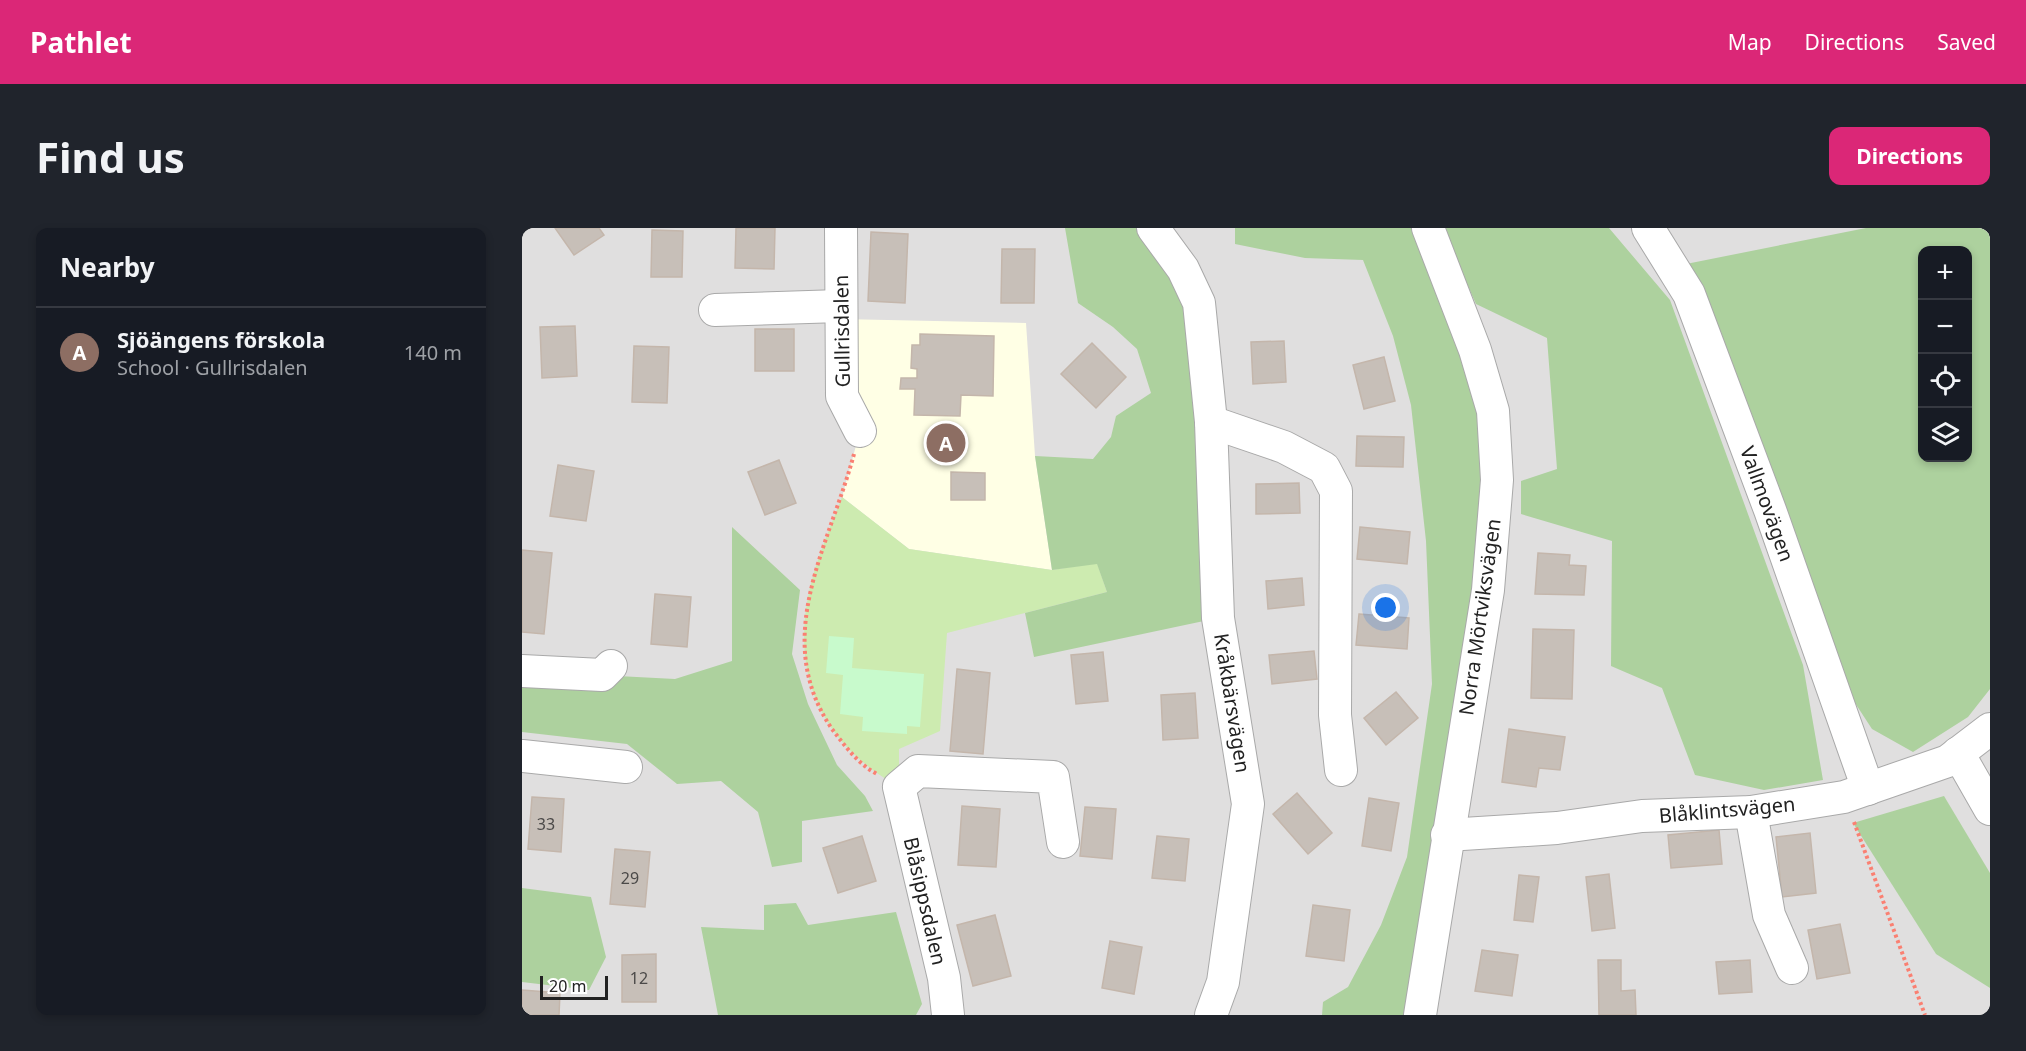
<!DOCTYPE html>
<html lang="en">
<head>
<meta charset="utf-8">
<style>
  :root { --surface:#171b24; --page:#20242c; --text:#f1f3f6; --muted:#9ea1a6; --line:#363941; --accent:#db2777 }
  body { margin:0; font-family:"Noto Sans",sans-serif; background:var(--page); color:var(--text) }
  .controls { position:absolute; right:18px; top:18px; display:grid; overflow:hidden; border-radius:12px; box-shadow:0 3px 9px #0003 }
  .controls button { width:54px; height:54px; display:grid; place-items:center; padding:0; border:0; border-bottom:2px solid var(--line); background:var(--surface); color:var(--text); font:30px sans-serif }
  .scale { position:absolute; left:18px; bottom:15px; width:68px; box-sizing:border-box; padding-left:6px; border:3px solid #222; border-top:0; font-size:16px; line-height:21px; white-space:nowrap; color:#222; -webkit-text-stroke:4px #fff; paint-order:stroke }
  .you { position:absolute; left:864px; top:380px; width:21px; height:21px; margin:-15px; border:4px solid #fff; border-radius:50%; background:#1a73e8; box-shadow:0 0 0 9px #1a73e833 }
  .badge { display:grid; place-items:center; width:39px; height:39px; border-radius:50%; background:var(--accent); color:#fff; font-size:20px; font-weight:700 }
  .pin { position:absolute; translate:-50% -50%; border:3px solid #fff; box-shadow:0 2px 6px #0006 }
  .list { margin:0; padding:0; list-style:none }
  h2 { display:flex; justify-content:space-between; align-items:center; height:78px; margin:0; padding:0 24px; font-size:26px }
  h2 small { font-size:20px; font-weight:400; color:var(--muted) }
  .list li { display:grid; grid-template-columns:39px 1fr auto; gap:18px; align-items:center; box-sizing:border-box; height:90px; padding:0 24px; border-top:2px solid var(--line) }
  .list b { display:block; font-size:22px; white-space:nowrap }
  .list p { margin:0; font-size:20px; white-space:nowrap; color:var(--muted) }
  .list em { font-size:20px; font-style:normal; color:var(--muted) }
  .icon { flex:none; width:33px; height:33px; fill:none; stroke:currentColor; stroke-width:2; stroke-linecap:round; stroke-linejoin:round }
  .map { position:relative; flex:none; width:1468px; height:787px; overflow:hidden; border-radius:12px }
  header { display:flex; align-items:center; gap:36px; box-sizing:border-box; height:84px; padding:0 30px; background:var(--accent); color:#fff }
  header strong { font-size:28px }
  nav { display:flex; gap:33px; margin-inline-start:auto; font-size:21px }
  .intro { display:flex; align-items:center; justify-content:space-between; box-sizing:border-box; height:144px; padding:0 36px }
  h1 { margin:0; font-size:42px }
  .button { padding:15px 27px; border-radius:12px; background:var(--accent); color:#fff; font-size:21px; font-weight:700 }
  main { display:flex; gap:36px; padding:0 36px }
  aside { flex:1; background:var(--surface); border-radius:12px; box-shadow:0 3px 9px #0003 }
  .map>svg:first-child { display:block }
  .residential { fill:#e0dfdf; fill-rule:evenodd }
  .education { fill:#ffffe5 }
  .grass { fill:#cdebb0 }
  .forest { fill:#add19e; fill-rule:evenodd }
  .park { fill:#c8facc }
  .building { fill:#c7bfb8; stroke:#c4b6ab; stroke-width:1.5 }
  .lines { fill:none; stroke-linecap:round; stroke-linejoin:round }
  .minor-casing { stroke:#a9a9a9; stroke-width:34 }
  .path { stroke:#fa8072; stroke-width:4; stroke-dasharray:3 3; stroke-linecap:butt }
  .minor { stroke:#fff; stroke-width:32 }
  .labels { text-anchor:middle; stroke-width:4.5; stroke-linejoin:round; paint-order:stroke }
  .number-label { font-size:16px; fill:#4b4948 }
  .street-label { font-size:20px; fill:#222; stroke:#fff }
</style>
</head>
<body>
<header>
<strong>Pathlet</strong>
<nav><a>Map</a><a>Directions</a><a>Saved</a></nav>
</header>
<div class="intro"><h1>Find us</h1><a class="button">Directions</a></div>
<main>
<aside>
<h2>Nearby<small></small></h2>
<ul class="list">
<li><span class="badge" style="background:#8d6e63">A</span><div><b>Sjöängens förskola</b><p>School · Gullrisdalen</p></div><em>140 m</em></li>
</ul>
</aside>
<div class="map">
<svg width="1468" height="787" viewBox="0 0 1468 787">
  <rect width="100%" height="100%" fill="#f2efe9"/>
  <path class="residential" d="M 0,0 L 1468,0 L 1468,787 L 0,787 ZM 1400,22 L 1446,22 L 1446,230 L 1400,230 Z"/>
  <polygon class="education" points="318,91 504,95 513,228 530,342 387,321 320,269 338,203"/>
  <path class="grass" d="M 320,269 L 387,321 L 530,342 L 575,335 L 585,364 L 425,405 L 418,503 L 377,521 L 377,559 C 301,516 269,450 287,364 C 294,332 308,300 320,269 Z"/>
  <g class="forest">
    <polygon points="543,0 631,0 661,41 696,390 512,429 503,385 585,364 575,336 530,342 513,228 571,231 589,209 594,188 629,165 615,121 591,99 556,75"/>
    <polygon points="713,0 906,0 974,217 898,787 800,787 801,774 826,759 859,697 885,629 910,456 904,313 889,177 871,108 841,32 783,30 713,16"/>
    <polygon points="920,0 1087,0 1148,72 1281,437 1301,552 1242,562 1173,547 1140,460 1089,438 1090,313 999,286 999,253 1035,241 1025,110 954,76"/>
    <path d="M 1344,0 L 1468,0 L 1468,461 L 1446,489 L 1391,524 L 1350,501 L 1320,455 L 1164,36 ZM 1400,22 L 1446,22 L 1446,230 L 1400,230 Z"/>
    <polygon points="210,299 278,362 270,426 286,476 315,537 343,568 351,583 280,593 280,634 250,639 236,584 199,553 155,556 105,516 0,504 0,443 153,451 210,433"/>
    <polygon points="1422,568 1468,645 1468,760 1414,726 1331,595"/>
    <polygon points="0,660 69,669 84,729 67,762 0,754"/>
    <polygon points="274,675 286,697 374,684 400,776 394,787 196,787 179,699 242,702 242,677"/>
  </g>
  <polygon class="park" points="307,408 332,410 330,440 402,446 398,499 385,498 385,506 340,503 341,489 318,486 321,447 304,445"/>
  <g class="building">
    <polygon points="33,0 77,0 82,7 52,27"/>
    <polygon points="214,0 253,0 252,41 213,40"/>
    <polygon points="130,2 161,3 160,49 129,49"/>
    <polygon points="349,4 386,6 383,75 346,73"/>
    <polygon points="480,21 513,21 512,75 479,75"/>
    <polygon points="53,98 55,148 20,150 18,99"/>
    <rect x="233" y="101" width="39" height="42"/>
    <polygon points="398,106 472,108 471,168 439,167 438,188 392,187 393,161 378,161 379,150 395,150 395,141 389,140 390,117 398,117"/>
    <polygon points="762,113 764,154 731,156 729,114"/>
    <polygon points="570,115 604,149 574,180 539,146"/>
    <polygon points="112,118 147,119 145,175 110,174"/>
    <polygon points="862,129 873,173 842,181 831,137"/>
    <polygon points="835,208 882,209 881,239 834,238"/>
    <polygon points="257,232 274,275 243,287 226,244"/>
    <polygon points="36,237 72,243 64,293 28,288"/>
    <polygon points="429,244 463,245 463,272 429,272"/>
    <polygon points="777,255 778,285 734,286 734,256"/>
    <polygon points="838,299 888,304 885,336 835,331"/>
    <polygon points="0,322 30,325 22,406 0,404"/>
    <polygon points="1016,325 1048,327 1047,337 1064,338 1062,367 1013,366"/>
    <polygon points="780,350 782,377 746,381 744,353"/>
    <polygon points="133,366 169,369 165,419 129,416"/>
    <polygon points="837,386 887,390 885,421 834,417"/>
    <polygon points="1011,401 1052,402 1050,471 1009,470"/>
    <polygon points="792,423 795,451 750,456 747,427"/>
    <polygon points="581,424 586,473 554,476 549,427"/>
    <polygon points="435,441 468,445 461,526 428,523"/>
    <polygon points="874,464 896,490 864,517 842,490"/>
    <polygon points="673,465 676,510 641,512 639,467"/>
    <polygon points="987,501 1043,509 1038,542 1017,540 1014,559 980,554"/>
    <polygon points="775,565 810,605 786,626 751,586"/>
    <polygon points="10,569 42,571 39,624 6,621"/>
    <polygon points="847,570 877,575 869,623 840,618"/>
    <polygon points="440,578 478,581 474,639 436,637"/>
    <polygon points="563,579 594,581 590,631 558,628"/>
    <polygon points="1197,602 1200,636 1149,640 1146,607"/>
    <polygon points="1288,605 1294,665 1260,669 1254,609"/>
    <polygon points="340,608 354,653 316,665 301,620"/>
    <polygon points="635,608 667,611 663,653 630,650"/>
    <polygon points="93,621 128,624 123,679 88,676"/>
    <polygon points="1087,646 1093,700 1070,703 1064,649"/>
    <polygon points="997,647 1017,649 1011,694 992,692"/>
    <polygon points="791,677 828,682 822,733 784,728"/>
    <polygon points="473,687 489,748 451,758 435,697"/>
    <polygon points="1318,696 1328,745 1295,751 1286,702"/>
    <polygon points="588,713 620,719 612,766 580,760"/>
    <polygon points="960,722 996,727 990,768 953,763"/>
    <polygon points="134,726 134,774 100,774 100,727"/>
    <polygon points="1076,732 1099,732 1099,763 1113,762 1114,787 1077,787"/>
    <polygon points="1228,732 1230,764 1197,766 1194,734"/>
    <polygon points="0,762 38,765 37,787 0,787"/>
  </g>
  <g class="lines">
    <g class="minor-casing">
      <g id="minor">
        <polyline points="319,0 320,168 338,203"/>
        <polyline points="631,0 661,41 677,75 689,194 696,390 726,576 701,754 689,787"/>
        <polyline points="1126,0 1167,66 1248,282 1346,561"/>
        <polyline points="193,82 318,78"/>
        <polyline points="689,194 762,219 802,240 814,263 813,487 819,542"/>
        <polyline points="0,443 80,447 89,438"/>
        <polyline points="1436,525 1468,581"/>
        <polyline points="0,528 104,539"/>
        <polyline points="1229,584 1247,687 1270,740"/>
        <polyline points="925,607 1035,600 1120,588 1229,584 1322,569 1426,533 1468,501"/>
        <polyline points="426,787 422,750 377,559 396,543 531,549 541,614"/>
        <polyline points="898,787 966,362 975,252 971,183 953,122 906,0"/>
      </g>
    </g>
    <g class="path">
      <path d="M 332,226 C 307,319 248,410 310,501 C 323,518 336,536 355,546"/>
      <polyline points="1332,594 1403,787"/>
    </g>
    <use href="#minor" class="minor"/>
  </g>
  <g class="labels">
    <g class="number-label">
      <text x="24" y="602">33</text>
      <text x="108" y="656">29</text>
      <text x="117" y="756">12</text>
    </g>
    <g class="street-label">
      <text transform="translate(320 103) rotate(-91)" y="7">Gullrisdalen</text>
      <text transform="translate(1245 276) rotate(70)" y="7">Vallmovägen</text>
      <text transform="translate(958 389) rotate(-82)" y="7">Norra Mörtviksvägen</text>
      <text transform="translate(710 475) rotate(81)" y="7">Kråkbärsvägen</text>
      <text transform="translate(1205 582) rotate(-5)" y="7">Blåklintsvägen</text>
      <text transform="translate(403 673) rotate(77)" y="7">Blåsippsdalen</text>
    </g>
  </g>
</svg>
<div class="controls">
<button>+</button>
<button>−</button>
<button><svg class="icon" aria-label="locate" viewBox="0 0 24 24"><circle cx="12" cy="12" r="6"/><path d="M12 2v4M12 18v4M2 12h4M18 12h4"/></svg></button>
<button><svg class="icon" aria-label="layers" viewBox="0 0 24 24"><path d="M12 4l9 5-9 5-9-5zM3 14l9 5 9-5"/></svg></button>
</div>
<div class="scale">20 m</div>
<div class="you"></div>
<div class="pin badge" style="left:424px;top:215px;background:#8d6e63">A</div>
</div>
</main>
</body>
</html>
